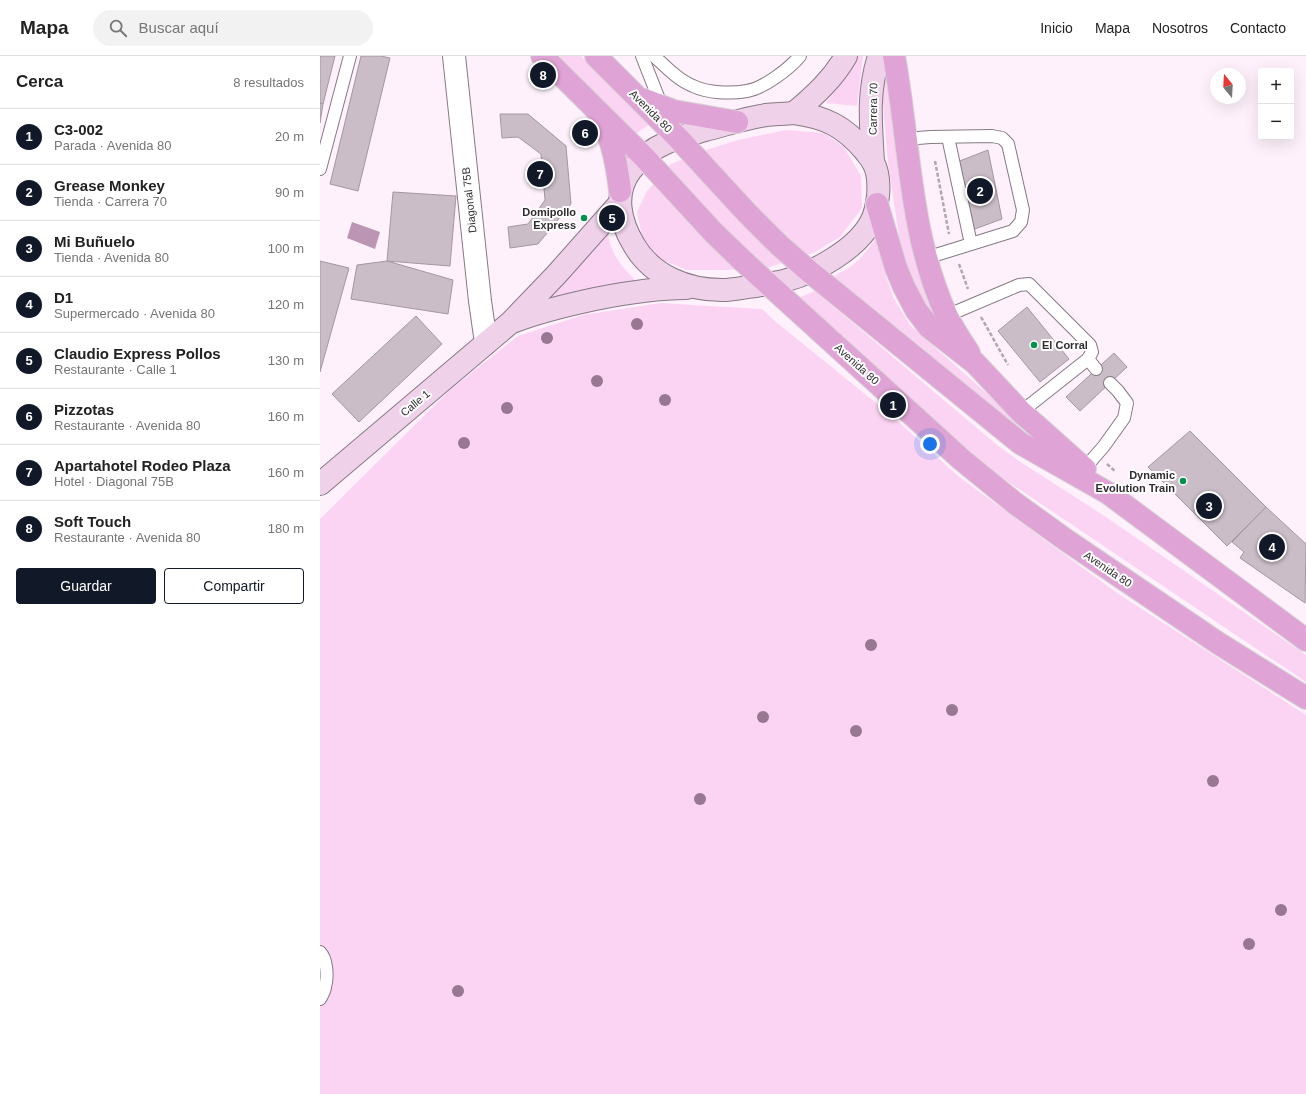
<!DOCTYPE html>
<html lang="es">
<head>
<meta charset="utf-8">
<style>
  :root { --surface:#fff; --page:#f2f2f2; --text:#222; --muted:#767676; --line:#e0e0e0; --accent:#111827 }
  body { margin:0; font-family:Helvetica,sans-serif; background:var(--page); color:var(--text) }
  .controls { position:absolute; right:12px; top:12px; display:grid; overflow:hidden; border-radius:4px; box-shadow:0 4px 16px #0002 }
  .controls button { width:36px; height:36px; display:grid; place-items:center; padding:0; border:0; border-bottom:1px solid var(--line); background:var(--surface); color:var(--text); font:20px sans-serif }
  .compass { position:absolute; left:890px; top:12px; width:36px; height:36px; border-radius:50%; background:var(--surface); box-shadow:0 4px 16px #0002; rotate:342deg }
  .you { position:absolute; left:610px; top:388px; width:14px; height:14px; margin:-10px; border:3px solid #fff; border-radius:50%; background:#1a73e8; box-shadow:0 0 0 6px #1a73e833 }
  .badge { display:grid; place-items:center; width:26px; height:26px; border-radius:50%; background:var(--accent); color:#fff; font-size:13px; font-weight:700 }
  .pin { position:absolute; translate:-50% -50%; border:2px solid #fff; box-shadow:0 1px 4px #0006 }
  .list { margin:0; padding:0; list-style:none }
  h2 { display:flex; justify-content:space-between; align-items:center; height:52px; margin:0; padding:0 16px; font-size:17px }
  h2 small { font-size:13px; font-weight:400; color:var(--muted) }
  .list li { display:grid; grid-template-columns:26px 1fr auto; gap:12px; align-items:center; box-sizing:border-box; height:56px; padding:0 16px; border-top:1px solid var(--line) }
  .list b { display:block; font-size:15px; white-space:nowrap }
  .list p { margin:0; font-size:13px; white-space:nowrap; color:var(--muted) }
  .list em { font-size:13px; font-style:normal; color:var(--muted) }
  .actions { display:flex; gap:8px; padding:12px 16px }
  .actions a { flex:1; padding:9px 0; border:1px solid var(--accent); border-radius:4px; text-align:center; font-size:14px; color:var(--accent) }
  .actions .main { background:var(--accent); color:#fff }
  .icon { flex:none; width:22px; height:22px; fill:none; stroke:currentColor; stroke-width:2; stroke-linecap:round; stroke-linejoin:round }
  .map { position:relative; flex:none; width:986px; height:1038px; overflow:hidden }
  header { display:flex; align-items:center; gap:24px; box-sizing:border-box; height:56px; padding:0 20px; background:var(--surface); border-bottom:1px solid var(--line) }
  header strong { font-size:19px }
  nav { display:flex; gap:22px; margin-inline-start:auto; font-size:14px }
  .search { width:280px; height:36px; background:var(--page); display:flex; align-items:center; gap:10px; box-sizing:border-box; padding:0 14px; border-radius:22px; color:var(--muted); font-size:15px }
  main { display:flex }
  aside { flex:1; background:var(--surface) }
  .map>svg:first-child { display:block }
  .green { fill:#fcd4f3 }
  .water { fill:#bb95b3 }
  .building { fill:#cabdc7; stroke:#a397a0 }
  .lines { fill:none; stroke-linecap:round; stroke-linejoin:round }
  .lane-casing { stroke:#857982; stroke-width:14 }
  .street-casing { stroke:#857982; stroke-width:24 }
  .secondary-casing { stroke:#857982; stroke-width:24 }
  .primary-casing { stroke:#d6d5d6; stroke-width:24 }
  .path { stroke:#b1a7af; stroke-width:2.5; stroke-dasharray:4 2; stroke-linecap:butt }
  .lane { stroke:#fff; stroke-width:12 }
  .street { stroke:#fff; stroke-width:22 }
  .secondary { stroke:#efd1ea; stroke-width:22 }
  .primary { stroke:#e0a3d5; stroke-width:22 }
  .tree { fill:#977791 }
  .poi-dot { fill:#049150; stroke:#fff; stroke-width:1.5 }
  .labels { text-anchor:middle; stroke-width:4; stroke-linejoin:round; paint-order:stroke }
  .street-label { font-size:11px; fill:#312c30; stroke:#fff }
  .poi-label { font-size:11px; font-weight:bold; fill:#312c30; stroke:#fff; text-anchor:end }
</style>
</head>
<body>
<header>
<strong>Mapa</strong>
<div class="search"><svg class="icon" aria-label="search" viewBox="0 0 24 24"><circle cx="10" cy="10" r="6"/><path d="M15 15l6 6"/></svg>Buscar aquí</div>
<nav><a>Inicio</a><a>Mapa</a><a>Nosotros</a><a>Contacto</a></nav>
</header>
<main>
<aside>
<h2>Cerca<small>8 resultados</small></h2>
<ul class="list">
<li><span class="badge">1</span><div><b>C3-002</b><p>Parada · Avenida 80</p></div><em>20 m</em></li>
<li><span class="badge">2</span><div><b>Grease Monkey</b><p>Tienda · Carrera 70</p></div><em>90 m</em></li>
<li><span class="badge">3</span><div><b>Mi Buñuelo</b><p>Tienda · Avenida 80</p></div><em>100 m</em></li>
<li><span class="badge">4</span><div><b>D1</b><p>Supermercado · Avenida 80</p></div><em>120 m</em></li>
<li><span class="badge">5</span><div><b>Claudio Express Pollos</b><p>Restaurante · Calle 1</p></div><em>130 m</em></li>
<li><span class="badge">6</span><div><b>Pizzotas</b><p>Restaurante · Avenida 80</p></div><em>160 m</em></li>
<li><span class="badge">7</span><div><b>Apartahotel Rodeo Plaza</b><p>Hotel · Diagonal 75B</p></div><em>160 m</em></li>
<li><span class="badge">8</span><div><b>Soft Touch</b><p>Restaurante · Avenida 80</p></div><em>180 m</em></li>
</ul>
<div class="actions"><a class="main">Guardar</a><a>Compartir</a></div>
</aside>
<div class="map">
<svg width="986" height="1038" viewBox="0 0 986 1038">
  <rect width="100%" height="100%" fill="#fef1fb"/>
  <g class="green">
    <polygon points="234,0 261,0 330,68 314,79"/>
    <polygon points="535,0 543,0 537,50 506,47 518,31"/>
    <polygon points="566,11 582,131 594,202 617,266 589,225 581,193 568,108 562,35"/>
    <polygon points="466,74 504,77 524,91 541,120 542,152 520,181 493,197 447,212 403,214 367,214 342,204 331,196 322,180 317,156 327,135 351,108 383,95 418,84"/>
    <path d="M 287,172 C 290,198 300,209 318,227 L 225,244 Z"/>
    <path d="M 557,180 L 565,218 L 574,243 L 590,269 L 674,344 L 716,388 L 512,221 C 537,209 542,202 557,180 Z"/>
    <polygon points="495,235 677,389 702,407 783,459 986,599 986,626 684,423 659,403 478,242"/>
    <polygon points="340,247 442,253 456,266 572,360 638,420 797,537 986,659 986,1038 0,1038 0,463 131,333 198,280 263,259"/>
  </g>
  <polygon class="water" points="32,166 60,176 55,193 27,182"/>
  <g class="building">
    <polygon points="0,0 15,0 3,48 0,47"/>
    <polygon points="41,0 61,0 70,2 38,135 10,128"/>
    <polygon points="0,47 3,48 0,67"/>
    <polygon points="180,58 208,58 246,90 251,148 218,188 190,192 188,171 208,168 225,144 221,98 198,81 182,82"/>
    <polygon points="668,94 682,163 652,174 637,106"/>
    <polygon points="73,136 136,140 130,210 67,205"/>
    <polygon points="0,205 29,212 0,316"/>
    <polygon points="67,205 133,224 128,258 31,243 37,209"/>
    <polygon points="707,251 749,303 720,326 678,275"/>
    <polygon points="96,260 122,288 39,366 12,338"/>
    <polygon points="794,297 807,311 760,355 746,341"/>
    <polygon points="870,375 946,451 907,490 828,411"/>
    <polygon points="946,451 986,488 985,547 920,502 924,496 912,486"/>
  </g>
  <g class="lines">
    <g class="lane-casing">
      <g id="lane">
        <polyline points="322,0 342,51"/>
        <path d="M 334,0 C 346,11 358,24 373,30 C 388,37 410,38 427,35 C 444,32 469,13 480,0"/>
        <polyline points="628,81 651,188"/>
        <polyline points="586,83 610,81 672,80 682,82 688,88 703,154 701,166 693,175 606,202"/>
        <polyline points="0,113 30,0"/>
        <polyline points="626,260 699,229 709,228 770,289 772,296 768,303 701,356"/>
        <polyline points="768,303 776,313"/>
        <polyline points="764,413 784,390 804,362 807,347 798,335 790,327"/>
        <path d="M 0,896 C 7,903 8,921 5,931 C 5,935 2,939 0,943"/>
      </g>
    </g>
    <g class="street-casing">
      <polyline id="street" points="134,0 160,245 166,287"/>
    </g>
    <g class="secondary-casing">
      <g id="secondary">
        <path d="M 474,57 C 505,61 524,70 545,95 C 547,98 551,102 553,106 C 558,115 559,129 558,140 C 557,148 555,159 551,166 C 537,193 495,216 467,224 C 457,227 446,228 436,230 C 425,231 413,234 402,234 C 367,234 332,220 314,189 C 300,166 293,137 311,114 C 320,103 332,93 346,87 C 358,81 372,78 385,74 C 405,69 425,62 446,59 C 455,58 465,58 474,57 Z"/>
        <path d="M 474,57 C 494,40 513,23 526,0"/>
        <path d="M 553,106 C 551,68 547,38 559,0"/>
        <path d="M 195,265 C 221,255 247,249 275,243 C 305,237 335,232 366,232"/>
        <polyline points="0,428 190,267 237,218 300,147"/>
      </g>
    </g>
    <g class="primary-casing">
      <g id="primary">
        <polyline points="222,0 324,101 393,176 423,205 642,404 696,448 746,484 898,587 986,642"/>
        <polyline points="276,0 358,82 427,157 459,189 490,216 700,387 788,437 986,584"/>
        <path d="M 574,0 C 590,87 589,177 626,258 C 632,272 641,284 649,297"/>
        <polyline points="325,44 354,55 417,66"/>
        <path d="M 282,64 C 293,87 297,110 300,135"/>
        <polyline points="557,148 576,212 584,231 596,254 609,271 655,307 701,356 765,413"/>
      </g>
    </g>
    <g class="path">
      <polyline points="615,105 629,178"/>
      <polyline points="639,208 648,233"/>
      <polyline points="661,261 688,309"/>
      <polyline points="787,408 796,416"/>
    </g>
    <use href="#lane" class="lane"/>
    <use href="#street" class="street"/>
    <use href="#secondary" class="secondary"/>
    <use href="#primary" class="primary"/>
  </g>
  <g class="tree">
    <circle cx="317" cy="268" r="6"/>
    <circle cx="227" cy="282" r="6"/>
    <circle cx="277" cy="325" r="6"/>
    <circle cx="345" cy="344" r="6"/>
    <circle cx="187" cy="352" r="6"/>
    <circle cx="144" cy="387" r="6"/>
    <circle cx="551" cy="589" r="6"/>
    <circle cx="632" cy="654" r="6"/>
    <circle cx="443" cy="661" r="6"/>
    <circle cx="536" cy="675" r="6"/>
    <circle cx="893" cy="725" r="6"/>
    <circle cx="380" cy="743" r="6"/>
    <circle cx="961" cy="854" r="6"/>
    <circle cx="929" cy="888" r="6"/>
    <circle cx="138" cy="935" r="6"/>
  </g>
  <g class="poi-dot">
    <circle cx="264" cy="162" r="4"/>
    <circle cx="714" cy="289" r="4"/>
    <circle cx="863" cy="425" r="4"/>
  </g>
  <g class="labels">
    <g class="street-label">
      <text transform="translate(553 53) rotate(-89)" y="4">Carrera 70</text>
      <text transform="translate(331 55) rotate(45)" y="4">Avenida 80</text>
      <text transform="translate(149 144) rotate(-96)" y="4">Diagonal 75B</text>
      <text transform="translate(537 308) rotate(42)" y="4">Avenida 80</text>
      <text transform="translate(95 347) rotate(-40)" y="4">Calle 1</text>
      <text transform="translate(788 513) rotate(34)" y="4">Avenida 80</text>
    </g>
    <g class="poi-label">
      <text x="256" y="160">Domipollo<tspan x="256" dy="13">Express</tspan></text>
      <text x="722" y="293" text-anchor="start">El Corral</text>
      <text x="855" y="423">Dynamic<tspan x="855" dy="13">Evolution Train</tspan></text>
    </g>
  </g>
</svg>
<div class="controls">
<button>+</button>
<button>−</button>
</div>
<svg class="compass" viewBox="-18 -18 36 36"><path d="M0-13l5 13h-10z" fill="#e53935"/><path d="M0 13l5-13h-10z" fill="#767676"/></svg>
<div class="you"></div>
<div class="pin badge" style="left:573px;top:349px">1</div>
<div class="pin badge" style="left:660px;top:135px">2</div>
<div class="pin badge" style="left:889px;top:450px">3</div>
<div class="pin badge" style="left:952px;top:491px">4</div>
<div class="pin badge" style="left:292px;top:162px">5</div>
<div class="pin badge" style="left:265px;top:77px">6</div>
<div class="pin badge" style="left:220px;top:118px">7</div>
<div class="pin badge" style="left:223px;top:19px">8</div>
</div>
</main>
</body>
</html>
